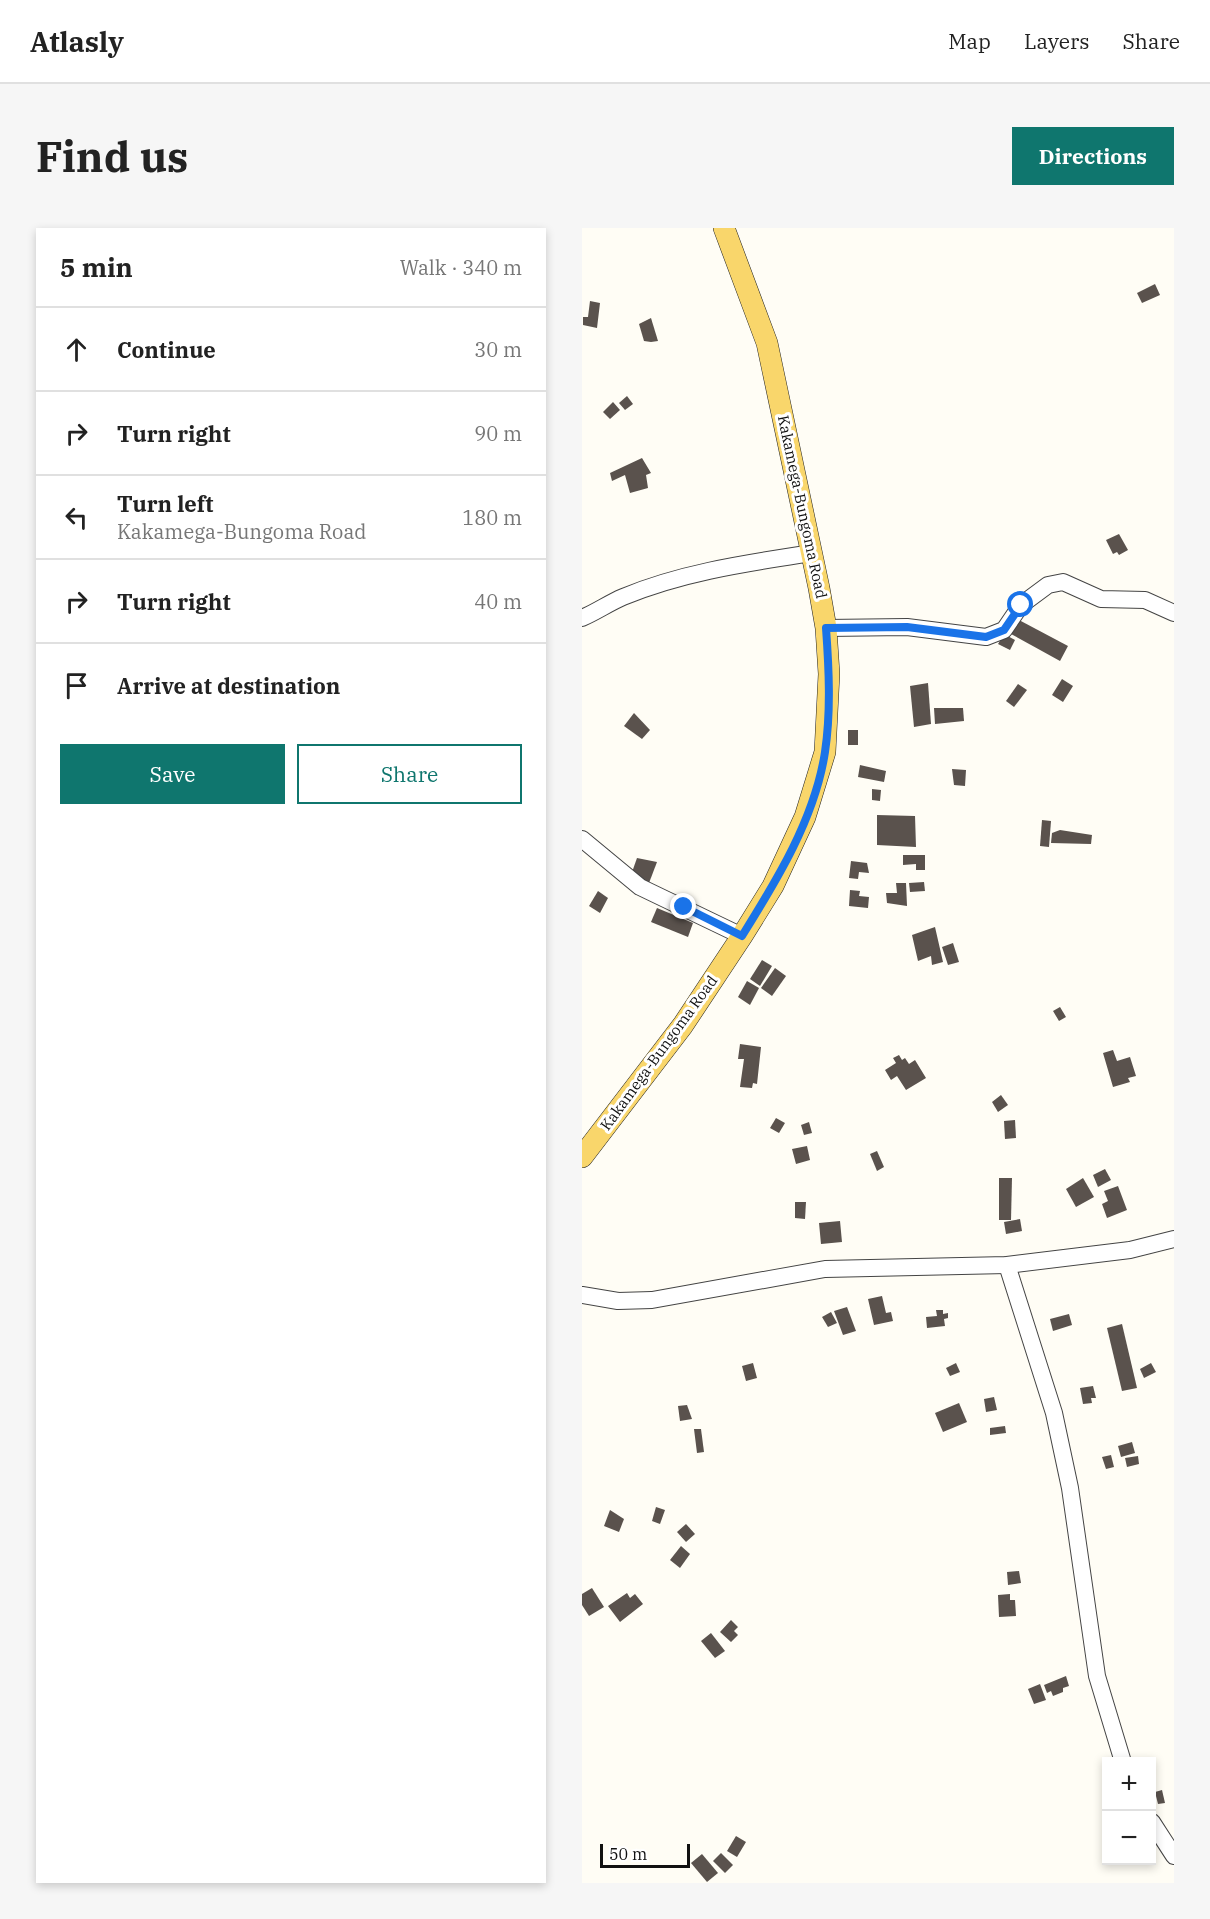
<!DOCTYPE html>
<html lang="en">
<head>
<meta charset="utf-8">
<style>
  :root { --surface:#fff; --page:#f6f6f6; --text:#222; --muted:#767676; --line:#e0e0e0; --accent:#0f766e }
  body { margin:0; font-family:"IBM Plex Serif",serif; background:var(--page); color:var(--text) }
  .controls { position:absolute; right:18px; bottom:18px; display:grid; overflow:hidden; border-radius:0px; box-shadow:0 3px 9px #0003 }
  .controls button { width:54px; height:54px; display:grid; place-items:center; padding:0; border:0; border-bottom:2px solid var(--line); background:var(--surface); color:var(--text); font:30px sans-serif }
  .scale { position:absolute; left:18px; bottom:15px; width:90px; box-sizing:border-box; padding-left:6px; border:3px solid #111; border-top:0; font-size:16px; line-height:21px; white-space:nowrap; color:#111; -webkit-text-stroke:4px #fff; paint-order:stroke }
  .stop { position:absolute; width:18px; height:18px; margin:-14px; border:4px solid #1a73e8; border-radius:50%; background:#fff }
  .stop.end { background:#1a73e8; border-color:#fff; box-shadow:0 2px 6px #0008 }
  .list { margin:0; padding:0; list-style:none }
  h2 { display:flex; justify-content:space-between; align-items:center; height:78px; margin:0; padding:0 24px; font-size:26px }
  h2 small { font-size:20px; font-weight:400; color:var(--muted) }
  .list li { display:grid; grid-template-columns:39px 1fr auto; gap:18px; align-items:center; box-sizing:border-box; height:84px; padding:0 24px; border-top:2px solid var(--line) }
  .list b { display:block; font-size:22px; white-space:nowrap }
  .list p { margin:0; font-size:20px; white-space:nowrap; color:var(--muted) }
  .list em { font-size:20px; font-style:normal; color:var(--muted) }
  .actions { display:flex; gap:12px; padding:18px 24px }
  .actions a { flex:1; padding:14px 0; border:2px solid var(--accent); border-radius:0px; text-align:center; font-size:21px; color:var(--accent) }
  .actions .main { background:var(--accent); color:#fff }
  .icon { flex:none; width:33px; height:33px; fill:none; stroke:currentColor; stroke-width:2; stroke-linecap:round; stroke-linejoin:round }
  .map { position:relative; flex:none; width:592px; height:1655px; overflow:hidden; border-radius:0px }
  header { display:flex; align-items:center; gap:36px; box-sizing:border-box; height:84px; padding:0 30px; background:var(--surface); border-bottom:2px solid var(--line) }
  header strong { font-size:28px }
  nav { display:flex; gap:33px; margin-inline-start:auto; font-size:21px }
  .intro { display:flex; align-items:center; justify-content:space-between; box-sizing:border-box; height:144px; padding:0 36px }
  h1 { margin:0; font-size:42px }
  .button { padding:15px 27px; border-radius:0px; background:var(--accent); color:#fff; font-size:21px; font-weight:700 }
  main { display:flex; gap:36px; padding:0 36px }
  aside { flex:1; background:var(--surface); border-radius:0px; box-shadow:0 3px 9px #0003 }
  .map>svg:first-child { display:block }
  .building { fill:#5a524d }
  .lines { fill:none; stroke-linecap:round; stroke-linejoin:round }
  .minor-casing { stroke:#444; stroke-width:18 }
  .major-casing { stroke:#222; stroke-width:22 }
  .minor { stroke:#fff; stroke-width:16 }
  .major { stroke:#f9d66b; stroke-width:21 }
  .route { stroke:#1a73e8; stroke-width:8 }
  .labels { text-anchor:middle; stroke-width:6; stroke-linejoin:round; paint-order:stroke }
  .street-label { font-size:15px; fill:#111; stroke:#fff }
</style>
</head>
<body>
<header>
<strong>Atlasly</strong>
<nav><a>Map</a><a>Layers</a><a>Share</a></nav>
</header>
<div class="intro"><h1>Find us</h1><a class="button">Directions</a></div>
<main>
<aside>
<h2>5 min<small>Walk · 340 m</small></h2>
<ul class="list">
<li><svg class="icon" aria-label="ahead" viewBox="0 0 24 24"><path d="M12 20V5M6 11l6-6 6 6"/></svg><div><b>Continue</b></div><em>30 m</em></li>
<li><svg class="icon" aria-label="right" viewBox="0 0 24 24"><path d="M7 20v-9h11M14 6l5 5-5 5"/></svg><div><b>Turn right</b></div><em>90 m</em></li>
<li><svg class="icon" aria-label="left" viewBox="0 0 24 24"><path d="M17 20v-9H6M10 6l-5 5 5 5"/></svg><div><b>Turn left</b><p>Kakamega-Bungoma Road</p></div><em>180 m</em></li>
<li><svg class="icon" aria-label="right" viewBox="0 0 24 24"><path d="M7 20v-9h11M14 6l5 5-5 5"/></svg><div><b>Turn right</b></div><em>40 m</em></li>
<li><svg class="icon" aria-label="arrive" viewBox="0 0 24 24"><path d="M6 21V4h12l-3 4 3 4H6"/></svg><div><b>Arrive at destination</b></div></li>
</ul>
<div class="actions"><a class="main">Save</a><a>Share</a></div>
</aside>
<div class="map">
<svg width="592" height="1655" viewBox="0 0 592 1655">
  <rect width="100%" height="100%" fill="#fffdf5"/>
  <g class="building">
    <polygon points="573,56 578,67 560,75 555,65"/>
    <polygon points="8,73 18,75 15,100 1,97 1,89 6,89"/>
    <polygon points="69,90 76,113 69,114 62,113 57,96"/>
    <polygon points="45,168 51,176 43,182 37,175"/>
    <polygon points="31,174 38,182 28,191 21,184"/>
    <polygon points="60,230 69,245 64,247 66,260 48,265 43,247 30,253 28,245"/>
    <polygon points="537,306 546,322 537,327 535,324 531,326 524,312"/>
    <polygon points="437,392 486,418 478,433 429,406"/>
    <polygon points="422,406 433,412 428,422 416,416"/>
    <polygon points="480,451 491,458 481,474 470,467"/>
    <polygon points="346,455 349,496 332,499 328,458"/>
    <polygon points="436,456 445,462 432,479 424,473"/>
    <polygon points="352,480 381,480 382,493 353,496"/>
    <polygon points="52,485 68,502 60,511 42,498"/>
    <rect x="266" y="502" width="10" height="15"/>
    <polygon points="278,537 304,543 302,554 276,549"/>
    <polygon points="370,541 384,542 383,558 372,557"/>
    <polygon points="290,561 299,562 298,573 290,572"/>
    <polygon points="295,587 333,588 334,619 295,617"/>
    <polygon points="460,592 469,593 467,619 458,618"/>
    <polygon points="478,602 510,607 509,616 469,615 470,605"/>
    <polygon points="321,627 343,627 343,642 334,642 334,636 321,637"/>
    <polygon points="55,630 75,634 67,655 49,647"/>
    <polygon points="269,633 285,635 287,645 277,644 276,651 267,650"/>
    <polygon points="342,654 343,663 328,664 327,655"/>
    <polygon points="314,655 324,655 325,678 305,675 304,665 315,665"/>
    <polygon points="268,662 278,663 277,668 287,669 286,680 267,678"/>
    <polygon points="16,663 26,670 18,685 7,678"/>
    <polygon points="75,680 111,695 106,709 69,694"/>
    <polygon points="353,699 361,734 350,737 349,728 336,733 330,707"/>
    <polygon points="371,715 377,734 366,737 360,719"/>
    <polygon points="180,732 190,738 178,758 168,751"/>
    <polygon points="193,740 204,748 190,768 179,760"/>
    <polygon points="165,753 177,760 168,777 156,769"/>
    <polygon points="478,779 484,789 477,793 471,783"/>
    <polygon points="158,816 179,819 175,856 171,855 170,860 158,859 162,831 156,831"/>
    <polygon points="531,822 535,833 548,829 554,848 546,850 548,854 531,859 521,825"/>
    <polygon points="317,827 320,832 323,830 327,836 333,832 344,850 324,862 315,848 309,852 303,842 314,835 311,830"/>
    <polygon points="419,867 426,877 416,884 410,874"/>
    <polygon points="194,890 203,895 197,905 188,900"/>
    <polygon points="433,892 434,910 423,911 422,893"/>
    <polygon points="227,894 230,905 222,907 219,897"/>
    <polygon points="225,918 228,932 214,936 210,921"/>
    <polygon points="295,923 302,939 295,943 288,926"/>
    <polygon points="523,941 529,952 516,959 511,947"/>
    <polygon points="417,950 430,950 429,992 417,992"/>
    <polygon points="501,950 512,969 494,979 484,961"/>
    <polygon points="536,958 545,982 525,990 520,976 526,973 522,963"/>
    <polygon points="213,974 224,974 223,991 213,990"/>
    <polygon points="438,991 440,1003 424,1006 422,994"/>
    <polygon points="258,993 260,1014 239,1016 237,995"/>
    <polygon points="300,1068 304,1085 309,1084 311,1093 292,1097 286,1071"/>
    <polygon points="265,1079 274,1103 261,1107 252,1083"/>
    <polygon points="354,1082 361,1082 361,1086 366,1085 366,1090 362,1091 363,1098 345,1100 344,1089 355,1088"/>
    <polygon points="249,1084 255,1095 246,1099 240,1089"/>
    <polygon points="487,1086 490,1097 471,1103 468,1091"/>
    <polygon points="540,1096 555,1160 540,1163 525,1100"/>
    <polygon points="171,1135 175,1150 164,1153 160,1138"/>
    <polygon points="374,1135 378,1144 368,1148 364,1140"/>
    <polygon points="569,1135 574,1144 562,1150 558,1141"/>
    <polygon points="511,1158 514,1170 509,1170 510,1175 501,1176 498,1160"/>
    <polygon points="412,1169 415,1182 404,1184 402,1171"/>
    <polygon points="377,1175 385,1194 361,1204 353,1185"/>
    <polygon points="105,1177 110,1191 98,1193 96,1178"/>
    <polygon points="423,1198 424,1205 408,1207 408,1200"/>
    <polygon points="112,1201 119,1201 122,1224 115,1225"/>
    <polygon points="550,1214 553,1225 539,1229 536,1218"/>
    <polygon points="529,1227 532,1239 524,1241 520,1229"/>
    <polygon points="556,1228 557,1236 545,1239 543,1230"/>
    <polygon points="74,1279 83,1282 78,1296 70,1293"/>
    <polygon points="28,1282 42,1291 37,1304 22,1298"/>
    <polygon points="104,1296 113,1306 104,1314 95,1304"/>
    <polygon points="99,1318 108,1326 98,1340 88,1332"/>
    <polygon points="437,1343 439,1355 426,1357 425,1344"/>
    <polygon points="10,1360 22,1379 7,1388 0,1377 0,1366"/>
    <polygon points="45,1365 48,1370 53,1366 61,1376 38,1394 26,1378"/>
    <polygon points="428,1366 428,1372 433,1372 434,1388 417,1389 416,1367"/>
    <polygon points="149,1392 156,1399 152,1403 156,1407 149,1414 138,1404"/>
    <polygon points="129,1405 143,1423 133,1430 119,1413"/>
    <polygon points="484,1448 487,1458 481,1460 481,1464 471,1468 469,1463 465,1465 462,1457"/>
    <polygon points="458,1456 464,1472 452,1476 446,1461"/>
    <polygon points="580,1562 583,1575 576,1576 573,1564"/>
    <polygon points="154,1608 164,1614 155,1629 145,1623"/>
    <polygon points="139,1625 151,1637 143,1645 131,1633"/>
    <polygon points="120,1626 136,1645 125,1654 109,1635"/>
  </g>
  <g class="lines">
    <g class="minor-casing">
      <g id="minor">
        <path d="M 0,390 C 14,384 27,375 41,369 C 101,344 166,335 230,325"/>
        <polyline points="244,400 325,399 404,409 422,402 439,377 466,357 481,354 519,371 563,372 592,385"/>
        <polyline points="0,611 58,659 160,708"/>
        <polyline points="425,1037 472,1185 488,1260 515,1448 541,1534"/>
        <polyline points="0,1067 36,1073 70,1072 243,1041 425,1037 548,1022 592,1011"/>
        <polyline points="570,1594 592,1628"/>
      </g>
    </g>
    <g class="major-casing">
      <polyline id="major" points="0,929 101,797 160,708 191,658 223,589 243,524 247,446 244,400 237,360 185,115 142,0"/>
    </g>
    <use href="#minor" class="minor"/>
    <use href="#major" class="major"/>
  </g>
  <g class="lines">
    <path class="route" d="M 102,679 L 160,708 C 195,652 233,590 243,524 C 249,484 247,441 244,400 L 325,399 L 404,409 L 422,402 L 439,377"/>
  </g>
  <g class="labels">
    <g class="street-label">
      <text transform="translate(220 279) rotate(78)" y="5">Kakamega-Bungoma Road</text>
      <text transform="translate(77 825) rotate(-54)" y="5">Kakamega-Bungoma Road</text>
    </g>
  </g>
</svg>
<div class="controls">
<button>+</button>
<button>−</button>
</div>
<div class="scale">50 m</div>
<div class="stop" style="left:439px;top:377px"></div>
<div class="stop end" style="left:102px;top:679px"></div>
</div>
</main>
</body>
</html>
